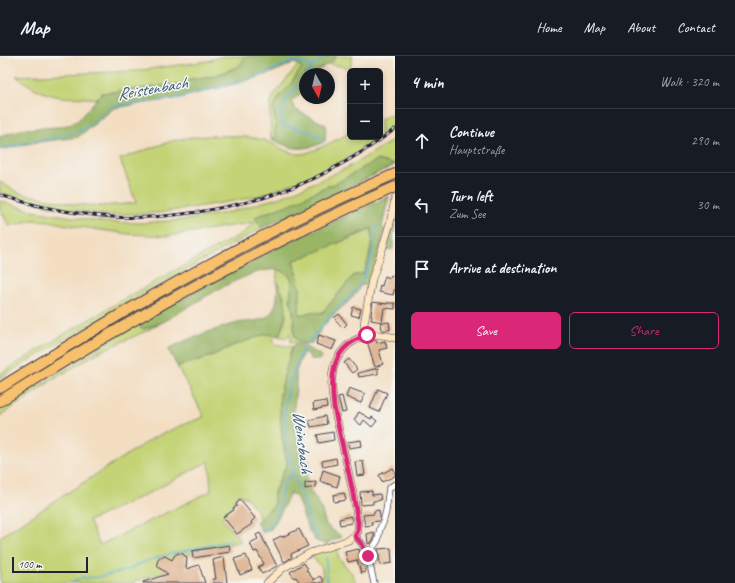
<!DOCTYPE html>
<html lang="en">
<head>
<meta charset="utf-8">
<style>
  :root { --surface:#171b24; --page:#242831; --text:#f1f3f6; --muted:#9ea1a6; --line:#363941; --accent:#db2777 }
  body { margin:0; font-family:Caveat,sans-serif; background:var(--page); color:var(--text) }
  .controls { position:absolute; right:12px; top:12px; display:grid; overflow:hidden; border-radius:6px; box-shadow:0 2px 6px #0003 }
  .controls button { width:36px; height:36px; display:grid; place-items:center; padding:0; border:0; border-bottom:1px solid var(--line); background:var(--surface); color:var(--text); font:20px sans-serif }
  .compass { position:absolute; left:299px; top:12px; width:36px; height:36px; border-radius:50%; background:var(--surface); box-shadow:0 2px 6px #0003; rotate:172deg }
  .scale { position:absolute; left:12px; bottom:10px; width:76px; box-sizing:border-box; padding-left:4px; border:2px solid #22223b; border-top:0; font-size:11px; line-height:14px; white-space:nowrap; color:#22223b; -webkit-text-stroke:3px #f6f6f2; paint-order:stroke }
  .stop { position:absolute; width:12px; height:12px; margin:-9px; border:3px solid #db2777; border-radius:50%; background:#fff }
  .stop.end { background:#db2777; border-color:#fff; box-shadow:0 1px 4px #0008 }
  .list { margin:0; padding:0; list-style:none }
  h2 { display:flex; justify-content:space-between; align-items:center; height:52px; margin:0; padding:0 16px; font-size:17px }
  h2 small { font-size:13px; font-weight:400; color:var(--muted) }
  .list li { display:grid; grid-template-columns:26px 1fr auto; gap:12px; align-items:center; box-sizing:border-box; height:64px; padding:0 16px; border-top:1px solid var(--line) }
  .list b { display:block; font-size:15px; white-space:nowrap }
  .list p { margin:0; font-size:13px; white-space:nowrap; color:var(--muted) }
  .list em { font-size:13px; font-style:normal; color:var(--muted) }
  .actions { display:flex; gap:8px; padding:12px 16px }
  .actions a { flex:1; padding:9px 0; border:1px solid var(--accent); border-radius:6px; text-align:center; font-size:14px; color:var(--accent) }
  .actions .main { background:var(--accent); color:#fff }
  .icon { flex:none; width:22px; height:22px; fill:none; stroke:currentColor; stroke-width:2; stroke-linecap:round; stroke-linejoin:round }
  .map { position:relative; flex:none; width:395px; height:527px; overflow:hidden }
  header { display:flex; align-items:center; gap:24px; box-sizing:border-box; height:56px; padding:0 20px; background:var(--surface); border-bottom:1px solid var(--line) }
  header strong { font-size:19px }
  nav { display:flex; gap:22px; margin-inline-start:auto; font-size:14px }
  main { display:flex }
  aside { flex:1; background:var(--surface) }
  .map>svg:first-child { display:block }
  .green { fill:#c3d375; stroke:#727a58; fill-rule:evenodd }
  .forest { fill:#9ab566; stroke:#5e6c50; fill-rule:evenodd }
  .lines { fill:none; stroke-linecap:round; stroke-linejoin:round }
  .stream { stroke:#53acd1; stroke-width:1.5 }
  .building { fill:#dcaf8a }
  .street-casing { stroke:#413e4f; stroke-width:7 }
  .secondary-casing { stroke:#413e4f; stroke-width:8 }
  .highway-casing { stroke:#413e4f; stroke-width:12 }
  .street { stroke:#fff; stroke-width:5.5 }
  .secondary { stroke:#fce6c4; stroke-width:7 }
  .highway { stroke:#f7c06c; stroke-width:10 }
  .rail-casing { stroke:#22223b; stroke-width:3 }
  .rail { stroke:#f6f6f2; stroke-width:1.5; stroke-dasharray:4.5; stroke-linecap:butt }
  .route { stroke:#db2777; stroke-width:5 }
  .labels { text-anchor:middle; stroke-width:3; stroke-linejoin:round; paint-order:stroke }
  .water-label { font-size:17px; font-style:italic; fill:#365977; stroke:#f6f6f2 }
</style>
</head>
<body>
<header>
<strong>Map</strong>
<nav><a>Home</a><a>Map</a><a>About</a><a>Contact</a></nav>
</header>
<main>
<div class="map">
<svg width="395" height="527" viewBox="0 0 395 527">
  <rect width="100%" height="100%" fill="#f6f6f2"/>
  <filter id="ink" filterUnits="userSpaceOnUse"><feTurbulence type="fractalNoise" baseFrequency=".025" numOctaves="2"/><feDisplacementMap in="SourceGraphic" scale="8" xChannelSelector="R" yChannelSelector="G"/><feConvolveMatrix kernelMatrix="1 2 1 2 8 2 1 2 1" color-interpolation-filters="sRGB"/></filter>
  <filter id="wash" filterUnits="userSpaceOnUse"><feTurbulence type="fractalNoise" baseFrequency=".012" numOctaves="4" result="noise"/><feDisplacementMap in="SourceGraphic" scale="16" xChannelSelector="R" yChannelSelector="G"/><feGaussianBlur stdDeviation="0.9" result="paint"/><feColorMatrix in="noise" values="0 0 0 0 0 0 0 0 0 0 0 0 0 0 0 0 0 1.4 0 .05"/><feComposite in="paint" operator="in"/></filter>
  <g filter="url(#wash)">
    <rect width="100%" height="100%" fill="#f3dec2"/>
    <g class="green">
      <path d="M 222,0 L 247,0 L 238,11 L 213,20 L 190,23 L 180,28 L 102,37 L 96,43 C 84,41 73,42 61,41 C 44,39 29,30 16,20 L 134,15 L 208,5 Z"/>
      <polygon points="336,0 353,0 350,12 328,8 333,5"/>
      <polygon points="298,9 302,11 290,29 280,39 273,53 276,68 274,84 271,83 270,50 273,40"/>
      <path d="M 395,56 L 395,71 L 359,97 L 319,117 L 263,139 L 234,145 L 158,157 L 106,159 L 48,150 L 0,137 L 0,126 L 19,137 L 74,148 L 101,150 L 136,147 L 120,103 C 138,97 155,90 172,85 C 192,80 213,79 233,80 C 244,81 256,81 266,85 C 277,89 288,98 300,98 C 311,98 339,82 350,77 L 350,81 L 380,81 L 380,63 Z"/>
      <path d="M 395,83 L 395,109 L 377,104 L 335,128 L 325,131 L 293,147 L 255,161 L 262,172 C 173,220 86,270 0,322 L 0,318 C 49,287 99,257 149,229 C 180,211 212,194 243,177 L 256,166 L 168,180 L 128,178 L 67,169 L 49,165 L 33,164 L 9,170 L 3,158 L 0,156 L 0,145 L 33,155 L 105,166 L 138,167 L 184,164 L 226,157 L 284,140 L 349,111 Z"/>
      <path d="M 372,172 C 372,188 370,203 363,218 L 354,219 L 322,257 L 311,256 L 299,260 L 300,234 L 297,217 L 293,205 L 366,176 Z"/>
      <polygon points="277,213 287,217 292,225 290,245 292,249 294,267 294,280 303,287 306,288 306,289 291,286 290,277 286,282 279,280 286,262 284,240 277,226"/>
      <polygon points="165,265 144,276 99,296 54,323 28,341 0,360 0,354 137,268 143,273"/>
      <path d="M 266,278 L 272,279 L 275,288 L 292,291 L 285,316 L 280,338 L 280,355 L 282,381 L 287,407 L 274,436 L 274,449 L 259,463 L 257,454 L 247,442 L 238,438 L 230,453 L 221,462 L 241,485 C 227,489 211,493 197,491 L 200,493 L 192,495 L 192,498 C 176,500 172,491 172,514 L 135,525 L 135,527 L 0,527 L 0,481 L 109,410 L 155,381 L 187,367 L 204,361 L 191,335 L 177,311 L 209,301 L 232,290 ZM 209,405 L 211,435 L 100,489 L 89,465 L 149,437 Z"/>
      <polygon points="338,488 338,500 347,512 352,517 356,527 323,527 322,512 316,506 310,497"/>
    </g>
    <g class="forest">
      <path d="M 247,0 L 336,0 C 331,9 321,10 315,18 L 305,18 L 305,33 L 291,46 L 296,54 L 326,69 L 325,85 C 316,91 301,94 290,91 C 285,90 279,86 274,84 L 276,68 L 273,53 L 280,39 L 290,29 L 302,11 L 294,7 L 271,17 L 242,26 L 179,42 L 114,52 L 78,81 L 31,87 L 0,94 L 0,81 L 3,79 L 24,73 L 58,71 L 68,69 L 80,62 L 102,37 L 180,28 L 190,23 L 213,20 L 238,11 Z"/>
      <polygon points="377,104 395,109 262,172 255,161 293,147 325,131 335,128"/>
      <path d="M 389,140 L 382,170 L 385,175 L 368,230 L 361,229 C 353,245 338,253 327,266 C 321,272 317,280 312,287 C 290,290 295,276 294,261 C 293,257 293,253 292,249 C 291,245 291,248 290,244 C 290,231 298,222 282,215 C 256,205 190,251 166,264 C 159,268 151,270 143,273 L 137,268 L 209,228 L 285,188 ZM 372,172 C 372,189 370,203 363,218 L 354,219 L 322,257 L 311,256 L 299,259 L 300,234 L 297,217 L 293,205 L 324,193 Z"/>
      <polygon points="395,153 395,171 393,180 393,193 386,194 387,188"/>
      <path d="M 277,226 C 289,251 288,254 279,280 L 266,278 L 232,290 L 209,301 L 177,310 L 168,293 C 190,282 214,273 238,267 C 246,265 261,266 268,260 C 278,252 278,238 277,226 Z"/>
      <polygon points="296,288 307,292 322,300 319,304 310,303 309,299 303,296 296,316 296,331 293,361 296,379 303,399 310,406 306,419 311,436 320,449 326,469 342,481 325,488 316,485 309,475 296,440 290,437 280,458 271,473 263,477 256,466 274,449 274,437 287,407 282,381 280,355 280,338 285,316 292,291"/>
    </g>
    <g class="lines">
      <g class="stream">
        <polyline points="307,18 312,10 326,0"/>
        <polyline points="305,22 286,44 282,55 282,68 295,72 309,76 323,83"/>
        <polyline points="0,93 34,85 61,80 82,74 100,61 112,50 135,48 179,42 252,22 294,5 312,10"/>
        <polyline points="306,289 330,260 357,234 370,207 377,170"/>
        <polyline points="304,292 301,296 290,325 285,349 285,370 288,393 293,417 302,440 310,469 318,482"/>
        <polyline points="259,475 270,471 277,460 283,428 292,417"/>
        <polyline points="326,501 327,527"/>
        <polyline points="72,527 78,523 98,521 125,515 146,505 171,498 233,484"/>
      </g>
    </g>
    <g id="blocks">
      <g class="building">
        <polygon points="391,219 395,221 395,231 393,239 379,236 380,229 382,230 385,220 390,222"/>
        <polygon points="373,246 387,248 387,247 395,247 395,253 384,252 382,266 371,264 372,260 371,259"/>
        <polygon points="353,251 361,253 359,261 351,259"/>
        <polygon points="339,258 347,268 343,272 334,262"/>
        <polygon points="389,266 390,274 382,274 381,267"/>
        <polygon points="319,279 336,285 332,294 316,288"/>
        <polygon points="376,284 377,287 385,285 387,292 379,294 383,308 375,311 367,285"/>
        <polygon points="349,303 357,313 352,317 344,307"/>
        <polygon points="378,312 378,318 359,321 358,317"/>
        <polygon points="349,332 365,338 361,347 346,341"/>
        <polygon points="378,333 387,337 379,356 370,352"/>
        <polygon points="342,340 346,356 342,357 338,341"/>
        <polygon points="326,345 327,351 314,354 313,347"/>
        <polygon points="359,356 371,363 372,361 377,365 372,371 364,364 361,369 354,364"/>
        <polygon points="325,360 327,368 311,371 309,364"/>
        <polygon points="333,376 334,384 319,387 317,379"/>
        <polygon points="361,384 362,390 349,392 348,386"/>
        <polygon points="336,402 337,408 323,411 322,405"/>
        <polygon points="363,405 365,419 357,420 355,406"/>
        <polygon points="393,412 395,416 395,420 382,426 379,419"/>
        <polygon points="323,414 340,420 337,431 320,425"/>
        <polygon points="316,426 316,431 305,433 305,427"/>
        <polygon points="372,435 372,439 380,438 381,444 373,445 373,448 361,449 360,436"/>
        <polygon points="344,437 346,444 334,446 333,439"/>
        <polygon points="240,444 255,462 251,466 252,468 237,478 223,461 234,454 233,452 237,450 236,448"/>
        <polygon points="379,454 380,460 379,465 371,466 372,469 365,470 363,459 374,458 374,455"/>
        <polygon points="351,460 352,467 340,469 339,463"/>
        <polygon points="299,473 308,490 291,498 292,501 284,506 273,484 281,480 282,481"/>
        <polygon points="374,476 374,482 371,487 368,488 367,478"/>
        <polygon points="260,477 277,510 262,518 258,511 264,508 257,495 254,496 250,487 258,483 256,479"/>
        <polygon points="229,489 230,496 193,502 192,495"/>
        <polygon points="391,492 392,507 380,509 378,493"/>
        <polygon points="359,493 363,509 364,509 366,516 361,517 357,504 348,506 345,496"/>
        <polygon points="178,497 183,498 187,502 186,513 199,509 205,527 143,527 143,526 168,518 158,511 157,506 158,504 160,502 165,500 172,504 174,500"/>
        <polygon points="246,499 252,514 240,519 234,503"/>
        <polygon points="224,501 227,527 214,527 213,523 216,523 213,504"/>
        <polygon points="304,507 308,513 306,514 314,524 320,520 324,525 321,527 300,527 296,521 294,522 290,516"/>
      </g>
    </g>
  </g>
  <g filter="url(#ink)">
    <use href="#blocks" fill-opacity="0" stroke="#413e4f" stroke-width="1"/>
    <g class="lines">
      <g class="street-casing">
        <g id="street">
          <polyline points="355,479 362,488 367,496 374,527"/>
          <polyline points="368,500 378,484 380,472 383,467 386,455 389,432 395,428"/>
        </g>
      </g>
      <g class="secondary-casing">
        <g id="secondary">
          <polyline points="367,279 364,268 372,223 382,194 390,167 395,143"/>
          <path d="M 267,527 L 283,512 L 310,497 L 349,484 L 355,479 L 358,475 L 358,466 L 352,432 L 334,351 C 332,338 330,323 334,310 C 344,283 369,273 395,282"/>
        </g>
      </g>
      <g class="highway-casing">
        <g id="highway">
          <path d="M 0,332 C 53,299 107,265 161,235 C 237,192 315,152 395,118"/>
          <path d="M 0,345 C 127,265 258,191 395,131"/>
        </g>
      </g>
      <use href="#street" class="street"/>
      <use href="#secondary" class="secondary"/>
      <use href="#highway" class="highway"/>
      <g class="rail-casing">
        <path id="rail" d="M 0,139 C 14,143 29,148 44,151 C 66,156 90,159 113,161 C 142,163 170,160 198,156 C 220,152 242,148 263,142 C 311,127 355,103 395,73"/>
      </g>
      <use href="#rail" class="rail"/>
    </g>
  </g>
  <g class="lines" filter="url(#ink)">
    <path class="route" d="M 367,279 C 331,291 330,318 334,351 L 352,432 L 358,466 L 358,475 L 355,480 L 362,488 L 368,500"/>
  </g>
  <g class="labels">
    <g class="water-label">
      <text transform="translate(152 32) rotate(-10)" y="6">Reistenbach</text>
      <text transform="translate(303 386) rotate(82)" y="6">Weinsbach</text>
    </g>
  </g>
</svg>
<div class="controls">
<button>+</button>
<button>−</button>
</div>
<svg class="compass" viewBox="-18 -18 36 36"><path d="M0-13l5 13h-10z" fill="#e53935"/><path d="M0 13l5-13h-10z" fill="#9ea1a6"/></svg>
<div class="scale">100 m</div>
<div class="stop" style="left:367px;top:279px"></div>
<div class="stop end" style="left:368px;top:500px"></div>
</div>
<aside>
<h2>4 min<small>Walk · 320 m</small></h2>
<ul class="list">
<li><svg class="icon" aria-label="ahead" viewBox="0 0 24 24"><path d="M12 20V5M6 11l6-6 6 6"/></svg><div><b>Continue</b><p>Hauptstraße</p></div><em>290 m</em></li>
<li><svg class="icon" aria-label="left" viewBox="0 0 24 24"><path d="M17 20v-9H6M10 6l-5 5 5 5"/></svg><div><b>Turn left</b><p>Zum See</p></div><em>30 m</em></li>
<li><svg class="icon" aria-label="arrive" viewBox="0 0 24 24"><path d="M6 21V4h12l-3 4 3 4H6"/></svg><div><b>Arrive at destination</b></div></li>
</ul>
<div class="actions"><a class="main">Save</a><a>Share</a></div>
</aside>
</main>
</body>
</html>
